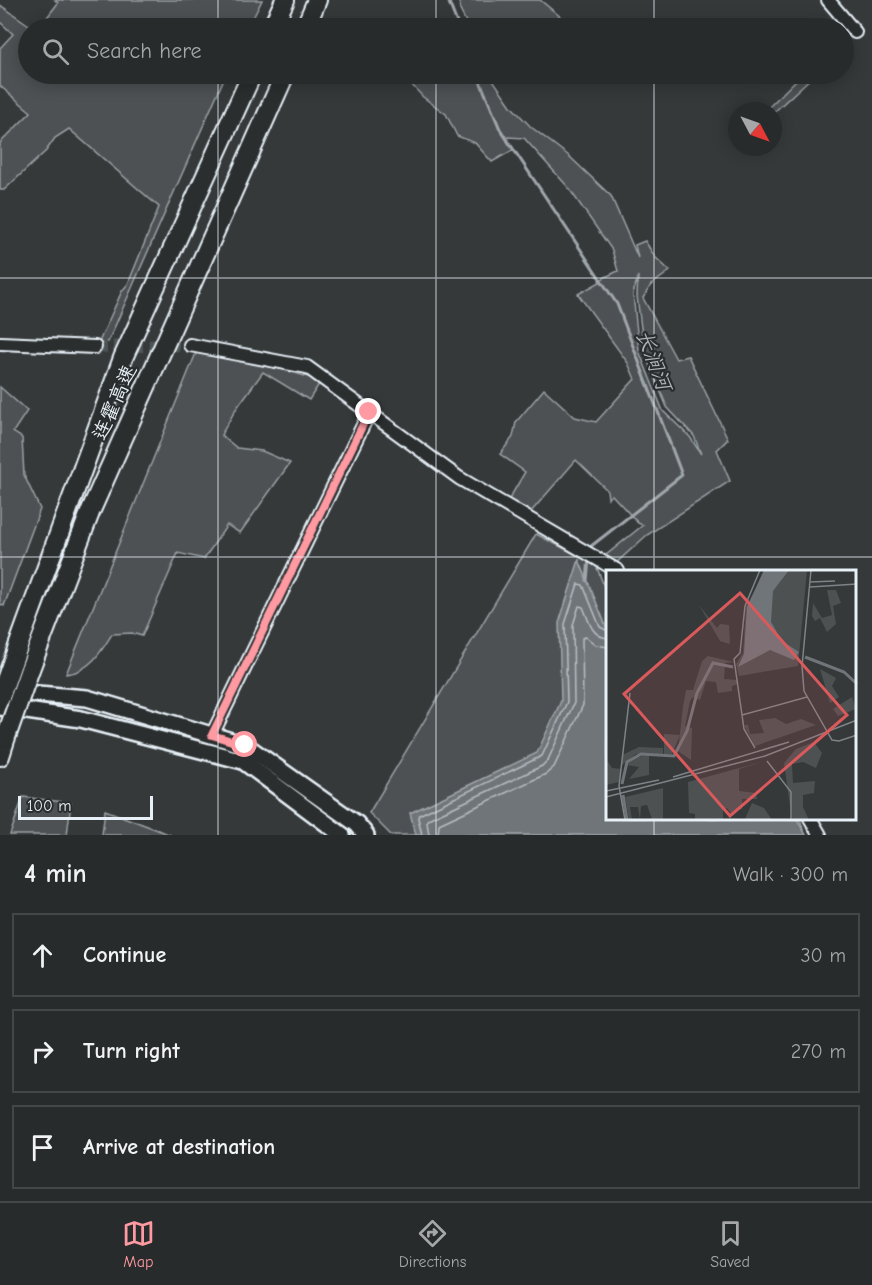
<!DOCTYPE html>
<html lang="en">
<head>
<meta charset="utf-8">
<style>
  :root { --surface:#282b2c; --page:#303334; --text:#f1f3f6; --muted:#a5a7a9; --line:#444748; --accent:#ff9aa2 }
  body { margin:0; font-family:"Comic Neue","LXGW WenKai TC",sans-serif; background:var(--page); color:var(--text) }
  .compass { position:absolute; left:728px; top:102px; width:54px; height:54px; border-radius:50%; background:var(--surface); box-shadow:0 3px 15px #0003; rotate:131deg }
  .scale { position:absolute; left:18px; bottom:15px; width:135px; box-sizing:border-box; padding-left:6px; border:3px solid #e8f1f8; border-top:0; font-size:16px; line-height:21px; white-space:nowrap; color:#e8f1f8; -webkit-text-stroke:4px #2a2d2e; paint-order:stroke }
  .stop { position:absolute; width:18px; height:18px; margin:-14px; border:4px solid #ff9aa2; border-radius:50%; background:#fff }
  .stop.end { background:#ff9aa2; border-color:#fff; box-shadow:0 2px 6px #0008 }
  .list { margin:0; padding:0; list-style:none }
  h2 { display:flex; justify-content:space-between; align-items:center; height:78px; margin:0; padding:0 24px; font-size:26px }
  h2 small { font-size:20px; font-weight:400; color:var(--muted) }
  .list li { display:grid; grid-template-columns:39px 1fr auto; gap:18px; align-items:center; box-sizing:border-box; height:84px; margin:0 12px 12px; padding:0 12px; border:2px solid var(--line); border-radius:0px }
  .list b { display:block; font-size:22px; white-space:nowrap }
  .list em { font-size:20px; font-style:normal; color:var(--muted) }
  .icon { flex:none; width:33px; height:33px; fill:none; stroke:currentColor; stroke-width:2; stroke-linecap:round; stroke-linejoin:round }
  .map { position:relative; flex:none; width:872px; height:835px; overflow:hidden }
  .search { position:absolute; background:var(--surface); box-shadow:0 3px 15px #0003; left:18px; right:18px; top:18px; height:66px; display:flex; align-items:center; gap:15px; box-sizing:border-box; padding:0 21px; border-radius:33px; color:var(--muted); font-size:22px }
  .sheet { height:366px; background:var(--surface) }
  nav { display:flex; justify-content:space-around; align-items:center; box-sizing:border-box; height:84px; border-top:2px solid var(--line); background:var(--surface); font-size:16px; color:var(--muted) }
  nav a { display:grid; justify-items:center; gap:3px }
  nav .on { color:var(--accent) }
  .map>svg:first-child { display:block }
  .green { fill:#4d5152; stroke:#9aa1a5; stroke-width:1.5; fill-rule:evenodd }
  .water { fill:#707579; stroke:#a0a7ac; stroke-width:1.5 }
  .lines { fill:none; stroke-linecap:round; stroke-linejoin:round }
  .shore { stroke:#b8bfc5; stroke-width:1.5 }
  .stream { stroke:#a0a7ac; stroke-width:3 }
  .minor-tunnel { stroke:#505556; stroke-width:12; stroke-dasharray:12 6; stroke-linecap:butt }
  .minor-casing { stroke:#e8f1f8; stroke-width:16 }
  .major-casing { stroke:#e8f1f8; stroke-width:20 }
  .highway-casing { stroke:#e8f1f8; stroke-width:22 }
  .minor { stroke:#2a2d2e; stroke-width:12 }
  .major { stroke:#2a2d2e; stroke-width:15 }
  .highway { stroke:#2a2d2e; stroke-width:18 }
  .highway-bridge-casing { stroke:#e8f1f8; stroke-width:22; stroke-linecap:butt }
  .highway-bridge { stroke:#2a2d2e; stroke-width:18 }
  .route { stroke:#ff9aa2; stroke-width:8 }
  .grid { fill:none; stroke:#e8f1f8; stroke-width:1.5; stroke-opacity:0.55 }
  .labels { text-anchor:middle; stroke-width:4.5; stroke-linejoin:round; paint-order:stroke }
  .street-label { font-size:20px; fill:#e8f1f8; stroke:#2a2d2e }
  .water-label { font-size:21px; font-style:italic; fill:#acb3b8; stroke:#2a2d2e }
  .inset-river { fill:none; stroke:#707579; stroke-width:3 }
  .inset-road { fill:none; stroke:#7d8386; stroke-width:1.5 }
  .view { fill:#da5a5c; fill-opacity:0.15; stroke:#da5a5c; stroke-width:3 }
  .inset-edge { fill:none; stroke:#e8f1f8; stroke-width:3 }
</style>
</head>
<body>
<div class="map">
<svg width="872" height="835" viewBox="0 0 872 835">
  <rect width="100%" height="100%" fill="#35393a"/>
  <filter id="ink" filterUnits="userSpaceOnUse"><feTurbulence type="fractalNoise" baseFrequency=".0167" numOctaves="2"/><feDisplacementMap in="SourceGraphic" scale="12" xChannelSelector="R" yChannelSelector="G"/><feConvolveMatrix kernelMatrix="1 2 1 2 8 2 1 2 1" color-interpolation-filters="sRGB"/></filter>
  <g filter="url(#ink)">
    <g class="green">
      <polygon points="55,0 262,0 248,28 28,28 28,74 226,74 108,342 99,342 122,291 128,284 159,207 69,129 55,138 46,151 4,190 0,190 0,143 31,112 0,86 0,48 13,34 0,22 0,5 29,25 45,20 58,3"/>
      <polygon points="459,0 540,0 567,22 560,28 469,28 460,10"/>
      <path d="M 392,74 L 489,74 L 511,106 L 531,127 L 569,156 L 611,196 L 638,258 L 635,245 L 645,241 L 655,257 L 670,271 L 651,285 L 643,298 L 676,359 L 688,356 L 728,439 L 717,450 L 730,481 L 647,535 L 616,563 L 605,556 L 643,525 L 638,523 L 612,495 L 608,498 L 607,490 L 576,460 L 530,513 L 508,501 L 525,472 L 500,454 L 513,437 L 516,422 L 544,389 L 575,417 L 596,422 L 635,379 L 628,363 L 578,294 L 600,282 L 599,280 L 618,271 L 612,250 L 568,187 L 524,138 L 508,137 L 507,141 L 513,150 L 492,162 L 475,143 L 457,136 L 446,114 L 423,97 L 411,84 ZM 638,276 L 637,296 L 644,352 L 667,407 L 694,436 L 701,454 L 690,437 L 663,411 L 639,351 L 633,294 Z"/>
      <polygon points="802,74 815,74 773,113 773,111 765,111"/>
      <path d="M 196,353 L 259,362 L 321,381 L 309,400 L 263,372 L 236,409 L 221,435 L 237,448 L 262,451 L 290,463 L 240,533 L 227,525 L 204,559 L 178,553 L 142,636 L 132,633 L 112,634 C 101,652 89,672 66,674 Z"/>
      <polygon points="0,387 27,411 13,432 22,438 24,475 40,509 4,606 0,604"/>
      <polygon points="536,534 596,565 608,597 608,818 800,819 805,835 391,835 369,813"/>
      <polygon points="23,797 71,803 67,835 10,835"/>
      <polygon points="105,810 171,835 102,835"/>
    </g>
    <polygon class="water" points="579,560 608,631 608,818 797,819 806,835 416,835 410,813 537,753 561,701 559,623"/>
    <g class="lines">
      <g class="shore">
        <polyline points="422,835 418,818 419,815 542,756 567,702 565,624 578,584 583,585 600,627 608,631"/>
        <path d="M 429,835 L 427,822 L 428,819 L 542,766 L 548,760 L 574,703 L 573,625 L 579,606 L 583,607 C 589,620 591,637 608,638"/>
        <polyline points="438,835 439,824 546,774 554,767 583,705 582,638 586,637 596,645 608,647"/>
      </g>
      <g class="stream">
        <polyline points="448,0 459,28"/>
        <polyline points="477,74 500,129 617,304 682,475 590,547 590,551"/>
        <polyline points="587,581 589,558"/>
      </g>
      <polyline class="minor-tunnel" points="95,347 190,345"/>
      <g class="minor-casing">
        <g id="minor">
          <polyline points="828,0 855,32"/>
          <polyline points="0,343 95,347"/>
          <polyline points="190,345 307,367 459,478 618,571"/>
          <polyline points="212,735 369,413"/>
          <polyline points="810,818 820,835"/>
        </g>
      </g>
      <g class="major-casing">
        <g id="major">
          <polyline points="0,691 87,698 245,745 357,824 366,835"/>
          <polyline points="0,707 81,719 243,761 342,835"/>
        </g>
      </g>
      <g class="highway-casing">
        <g id="highway">
          <polyline points="272,28 285,0"/>
          <polyline points="305,28 317,0"/>
          <polyline points="12,663 123,358 252,74"/>
          <polyline points="30,669 91,510 285,74"/>
          <polyline points="0,756 6,737"/>
        </g>
      </g>
      <use href="#minor" class="minor"/>
      <use href="#major" class="major"/>
      <use href="#highway" class="highway"/>
      <g class="highway-bridge-casing">
        <g id="highway-bridge">
          <polyline points="0,697 12,663"/>
          <polyline points="6,737 30,669"/>
        </g>
      </g>
      <use href="#highway-bridge" class="highway-bridge"/>
    </g>
  </g>
  <g class="lines" filter="url(#ink)">
    <polyline class="route" points="245,745 212,735 369,412"/>
  </g>
  <path class="grid" d="M 218,0 L 218,28M 436,0 L 436,28M 654,0 L 654,28M 218,74 L 218,835M 436,74 L 436,835M 654,74 L 654,571M 0,278 L 872,278M 0,557 L 872,557M 654,818 L 654,835"/>
  <g class="labels">
    <g class="street-label">
      <text transform="translate(114 402) rotate(-66)" y="7">连霍高速</text>
    </g>
    <g class="water-label">
      <text transform="translate(654 360) rotate(69)" y="7">长涧河</text>
    </g>
  </g>
  <g transform="translate(606 570)">
    <rect width="250" height="250" fill="#35393a"/>
    <path d="M 161,0 L 201,0 L 192,96 L 133,106 L 130,94 L 137,83 L 140,36 ZM 221,20 L 230,20 L 235,33 L 227,36 L 230,54 L 221,62 L 214,48 L 209,51 L 206,46 L 207,33 L 216,48 L 226,45 ZM 93,35 L 111,58 L 114,54 L 123,55 L 124,74 L 114,71 ZM 102,86 L 128,92 L 119,93 L 118,109 L 131,110 L 132,114 L 126,116 L 126,121 L 112,123 L 110,112 L 100,111 L 94,130 L 87,127 L 84,131 L 79,156 L 86,158 L 85,190 L 72,181 L 77,137 L 80,120 L 87,120 L 96,91 ZM 214,99 L 230,108 L 226,116 L 233,127 L 224,133 ZM 246,127 L 250,139 L 232,146 L 227,139 ZM 169,148 L 180,154 L 195,149 L 210,155 L 149,176 L 138,155 L 142,155 L 144,164 L 158,163 L 153,150 ZM 58,164 L 74,165 L 66,184 L 58,184 ZM 208,172 L 216,183 L 210,198 L 197,192 L 186,194 L 187,213 L 209,211 L 208,223 L 197,225 L 197,237 L 203,250 L 186,250 L 178,193 L 190,179 ZM 33,177 L 57,178 L 57,184 L 30,184 L 16,195 L 16,185 ZM 43,185 L 43,205 L 23,209 L 33,197 L 20,195 L 31,187 ZM 0,189 L 6,198 L 15,199 L 13,212 L 0,215 ZM 159,191 L 133,199 L 133,221 L 150,223 L 151,229 L 136,229 L 136,239 L 127,241 L 127,246 L 121,238 L 117,239 L 117,250 L 89,250 L 89,244 L 83,243 L 82,212 ZM 57,218 L 57,250 L 46,249 L 41,235 L 35,236 L 34,250 L 32,237 L 24,237 L 26,250 L 23,250 L 19,227 ZM 146,233 L 158,238 L 166,250 L 126,250 L 139,249 Z" fill="#4d5152"/>
    <path d="M 158,0 L 183,0 L 167,21 L 165,52 L 176,71 L 193,82 L 188,90 L 164,80 L 132,97 L 138,84 L 141,37 Z" fill="#707579"/>
    <path class="inset-river" d="M 199,87 L 238,102 L 251,114M 16,214 L 21,192 L 35,184 L 68,186 L 81,161 L 91,123 L 107,93 L 127,97M 17,225 L 21,250"/>
    <path class="inset-road" d="M 205,0 L 196,96 L 198,121 L 226,170 L 233,171 L 251,165M 204,12 L 229,11M 204,17 L 251,14M 136,145 L 201,127M 149,178 L 138,159 L 128,89 L 134,83 L 139,36 L 154,0M 161,191 L 185,222 L 185,250M 67,207 L 183,172M 0,221 L 53,210M 0,227 L 159,186 L 251,150M 19,250 L 13,216 L 24,123"/>
    <path class="view" d="M 134,23 L 241,145 L 124,246 L 18,124 Z"/>
    <rect width="250" height="250" class="inset-edge"/>
  </g>
</svg>
<svg class="compass" viewBox="-18 -18 36 36"><path d="M0-13l5 13h-10z" fill="#e53935"/><path d="M0 13l5-13h-10z" fill="#a5a7a9"/></svg>
<div class="scale">100 m</div>
<div class="stop" style="left:245px;top:745px"></div>
<div class="stop end" style="left:369px;top:412px"></div>
<div class="search"><svg class="icon" aria-label="search" viewBox="0 0 24 24"><circle cx="10" cy="10" r="6"/><path d="M15 15l6 6"/></svg>Search here</div>
</div>
<section class="sheet">
<h2>4 min<small>Walk · 300 m</small></h2>
<ul class="list">
<li><svg class="icon" aria-label="ahead" viewBox="0 0 24 24"><path d="M12 20V5M6 11l6-6 6 6"/></svg><div><b>Continue</b></div><em>30 m</em></li>
<li><svg class="icon" aria-label="right" viewBox="0 0 24 24"><path d="M7 20v-9h11M14 6l5 5-5 5"/></svg><div><b>Turn right</b></div><em>270 m</em></li>
<li><svg class="icon" aria-label="arrive" viewBox="0 0 24 24"><path d="M6 21V4h12l-3 4 3 4H6"/></svg><div><b>Arrive at destination</b></div></li>
</ul>
</section>
<nav>
<a class="on"><svg class="icon" aria-label="map" viewBox="0 0 24 24"><path d="M3 6l6-2 6 2 6-2v14l-6 2-6-2-6 2zM9 4v14M15 6v14"/></svg>Map</a>
<a><svg class="icon" aria-label="directions" viewBox="0 0 24 24"><path d="M12 3l9 9-9 9-9-9zM9 14v-3h6M13 9l2 2-2 2"/></svg>Directions</a>
<a><svg class="icon" aria-label="saved" viewBox="0 0 24 24"><path d="M7 4h10v16l-5-4-5 4z"/></svg>Saved</a>
</nav>
</body>
</html>
